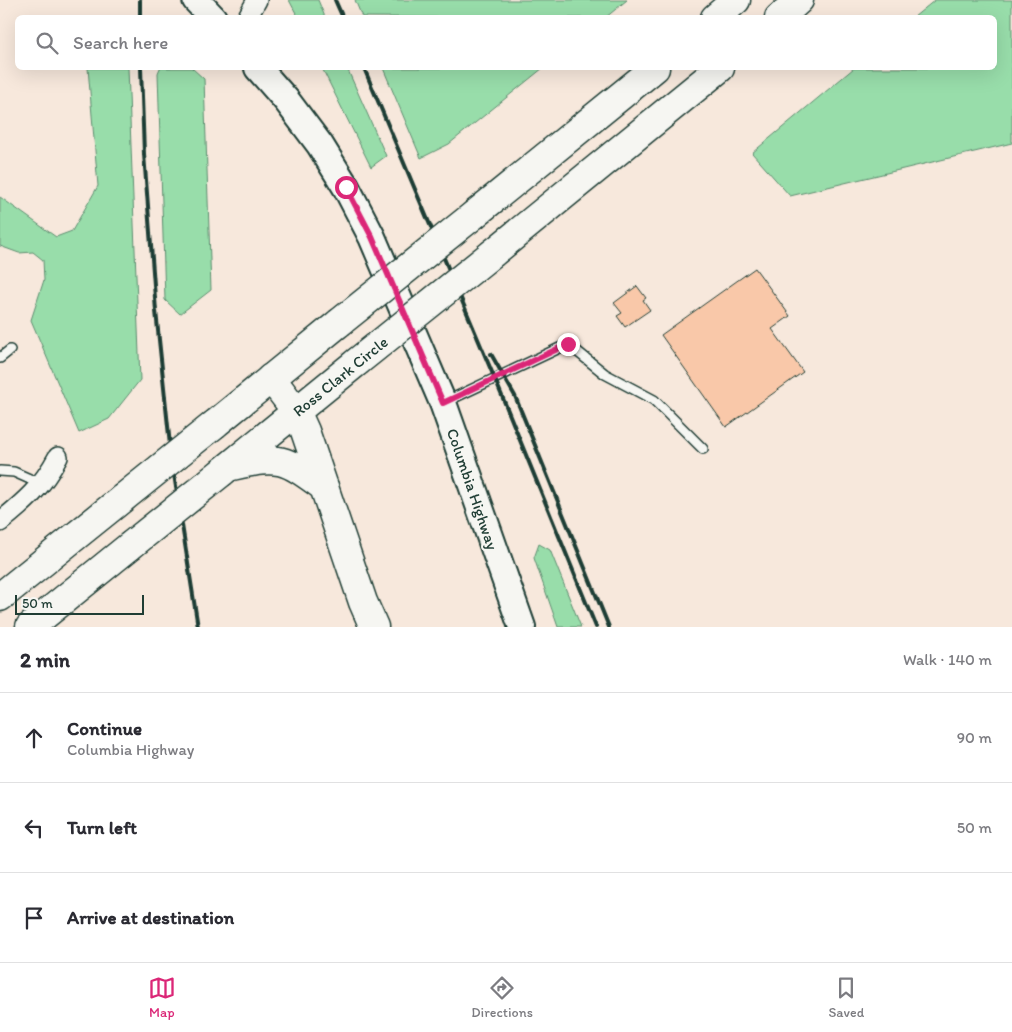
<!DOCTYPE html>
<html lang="en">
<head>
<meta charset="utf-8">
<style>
  :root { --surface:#fff; --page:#f2f2f3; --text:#2b2b33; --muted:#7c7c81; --line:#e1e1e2; --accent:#db2777 }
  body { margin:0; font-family:Itim,sans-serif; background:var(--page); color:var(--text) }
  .scale { position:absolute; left:15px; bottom:12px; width:129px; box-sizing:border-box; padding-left:5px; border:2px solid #1f3d34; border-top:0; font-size:14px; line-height:18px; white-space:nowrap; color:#1f3d34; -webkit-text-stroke:4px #f6f6f2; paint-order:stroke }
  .stop { position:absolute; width:15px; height:15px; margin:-11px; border:4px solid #db2777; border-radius:50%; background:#fff }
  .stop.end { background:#db2777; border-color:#fff; box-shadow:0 1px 5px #0008 }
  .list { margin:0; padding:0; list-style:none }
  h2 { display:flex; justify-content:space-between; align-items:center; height:65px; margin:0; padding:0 20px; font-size:21px }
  h2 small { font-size:16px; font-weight:400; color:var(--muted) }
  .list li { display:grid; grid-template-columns:32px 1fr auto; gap:15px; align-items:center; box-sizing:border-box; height:90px; padding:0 20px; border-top:1px solid var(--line) }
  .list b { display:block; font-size:19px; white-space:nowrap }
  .list p { margin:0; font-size:16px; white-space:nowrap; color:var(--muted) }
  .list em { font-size:16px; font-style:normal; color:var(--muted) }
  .icon { flex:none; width:28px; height:28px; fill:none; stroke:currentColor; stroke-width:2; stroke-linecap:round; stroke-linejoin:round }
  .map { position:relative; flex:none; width:1012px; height:627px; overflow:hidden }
  .search { position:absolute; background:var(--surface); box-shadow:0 5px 20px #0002; left:15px; right:15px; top:15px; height:55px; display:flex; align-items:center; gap:12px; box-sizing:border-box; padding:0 18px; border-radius:8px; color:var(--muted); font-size:19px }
  .sheet { height:335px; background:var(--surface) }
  nav { display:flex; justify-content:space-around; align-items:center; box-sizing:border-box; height:70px; border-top:1px solid var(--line); background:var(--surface); font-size:14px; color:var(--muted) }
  nav a { display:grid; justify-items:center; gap:2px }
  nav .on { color:var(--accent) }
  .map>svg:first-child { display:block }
  .green { fill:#98ddaa; stroke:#5c8d6f }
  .building { fill:#f9c8a9; stroke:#1f3d34 }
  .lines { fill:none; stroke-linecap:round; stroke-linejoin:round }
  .lane-casing { stroke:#1f3d34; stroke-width:12 }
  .street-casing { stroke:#1f3d34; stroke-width:22 }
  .secondary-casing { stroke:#1f3d34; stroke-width:30 }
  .highway-casing { stroke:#1f3d34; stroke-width:31 }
  .lane { stroke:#f6f6f2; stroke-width:9 }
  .street { stroke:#f6f6f2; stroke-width:19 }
  .secondary { stroke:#f6f6f2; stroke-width:26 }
  .highway { stroke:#f6f6f2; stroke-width:28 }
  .rail { stroke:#1f3d34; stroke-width:4 }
  .highway-bridge-casing { stroke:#1f3d34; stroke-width:31; stroke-linecap:butt }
  .highway-bridge { stroke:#f6f6f2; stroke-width:28 }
  .route { stroke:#db2777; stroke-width:6 }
  .labels { text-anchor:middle; stroke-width:4; stroke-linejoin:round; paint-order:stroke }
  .street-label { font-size:16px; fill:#1f3d34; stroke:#f6f6f2 }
</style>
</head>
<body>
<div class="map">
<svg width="1012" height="627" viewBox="0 0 1012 627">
  <rect width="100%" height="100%" fill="#f7e8dc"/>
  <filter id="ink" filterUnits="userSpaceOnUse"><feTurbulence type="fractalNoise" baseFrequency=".02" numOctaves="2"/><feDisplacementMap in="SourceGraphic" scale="10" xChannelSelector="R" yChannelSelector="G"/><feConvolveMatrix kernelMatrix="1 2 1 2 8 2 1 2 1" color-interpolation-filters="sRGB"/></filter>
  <g filter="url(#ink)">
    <g class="green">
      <polygon points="289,0 318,0 325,17 298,17"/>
      <polygon points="355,0 627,0 605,18 362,17"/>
      <polygon points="935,0 1012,0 1012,143 790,196 752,153 854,68 994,68 994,18 914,17"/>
      <polygon points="88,68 128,68 140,380 109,419 79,433 31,320 44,280 43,260 33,252 19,253 0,246 0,197 56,237 72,231 98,186"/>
      <polygon points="160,68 192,68 204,79 211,290 180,314 165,300 158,73"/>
      <polygon points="322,68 347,68 386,156 371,167"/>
      <polygon points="383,68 543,68 449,144 421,158"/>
      <polygon points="539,544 550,550 581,627 558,627 534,558"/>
    </g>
    <g class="building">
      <polygon points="755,268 790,316 772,329 803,372 726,427 661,335"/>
      <polygon points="637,286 646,298 643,300 650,310 625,327 617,316 622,313 614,303"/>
    </g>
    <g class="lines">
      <g class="lane-casing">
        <g id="lane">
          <polyline points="0,358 10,350"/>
          <polyline points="445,402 568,344 605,374 654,400 703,449"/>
          <polyline points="0,471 14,472 41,484"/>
        </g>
      </g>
      <g class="street-casing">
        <g id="street">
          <polyline points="247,18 257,0"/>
          <path d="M 0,522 C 26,501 42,487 58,457"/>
        </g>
      </g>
      <g class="secondary-casing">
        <g id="secondary">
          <polyline points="196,0 213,18"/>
          <polyline points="258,68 287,101 320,145 346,187 372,237 443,403 522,627"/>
        </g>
      </g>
      <g class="highway-casing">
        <g id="highway">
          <polyline points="715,18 736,0"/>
          <polyline points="779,18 799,0"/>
          <polyline points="475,214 655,68"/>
          <polyline points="493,253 720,68"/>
          <polyline points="271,378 296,411 305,431 363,602 374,627"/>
          <polyline points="215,424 339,323"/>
          <path d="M 232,466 C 280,455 284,458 324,487"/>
          <polyline points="222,472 357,362"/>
          <polyline points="0,597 123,498"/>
          <polyline points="30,627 130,546"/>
        </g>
      </g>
      <use href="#lane" class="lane"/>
      <use href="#street" class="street"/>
      <use href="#secondary" class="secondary"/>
      <use href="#highway" class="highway"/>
      <g class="rail">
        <polyline points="140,0 140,18"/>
        <polyline points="335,0 343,18"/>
        <polyline points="141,68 144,154 156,311 171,455 198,627"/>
        <polyline points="364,68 502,396 596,627"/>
        <polyline points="491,354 515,396 609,627"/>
      </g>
      <g class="highway-bridge-casing">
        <g id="highway-bridge">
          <polyline points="339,323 475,214"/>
          <polyline points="357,362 493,253"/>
          <polyline points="123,498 215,424"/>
          <polyline points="130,546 222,472"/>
        </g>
      </g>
      <use href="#highway-bridge" class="highway-bridge"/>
    </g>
  </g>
  <g class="lines" filter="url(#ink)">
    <polyline class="route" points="346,187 372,237 443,403 568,344"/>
  </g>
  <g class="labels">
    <g class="street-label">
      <text transform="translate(340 376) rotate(-39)" y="6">Ross Clark Circle</text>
      <text transform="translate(473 489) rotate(71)" y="6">Columbia Highway</text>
    </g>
  </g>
</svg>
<div class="scale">50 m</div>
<div class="stop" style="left:346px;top:187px"></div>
<div class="stop end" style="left:568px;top:344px"></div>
<div class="search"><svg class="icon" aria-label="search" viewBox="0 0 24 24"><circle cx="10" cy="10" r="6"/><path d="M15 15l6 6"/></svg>Search here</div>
</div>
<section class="sheet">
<h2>2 min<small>Walk · 140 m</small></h2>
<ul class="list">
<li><svg class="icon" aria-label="ahead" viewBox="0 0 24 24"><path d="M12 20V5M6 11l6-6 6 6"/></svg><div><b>Continue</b><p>Columbia Highway</p></div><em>90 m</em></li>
<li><svg class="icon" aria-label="left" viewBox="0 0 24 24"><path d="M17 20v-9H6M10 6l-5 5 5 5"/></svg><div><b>Turn left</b></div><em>50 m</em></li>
<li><svg class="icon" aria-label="arrive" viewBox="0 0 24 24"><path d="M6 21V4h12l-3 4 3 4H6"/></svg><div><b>Arrive at destination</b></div></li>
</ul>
</section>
<nav>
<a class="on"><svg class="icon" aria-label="map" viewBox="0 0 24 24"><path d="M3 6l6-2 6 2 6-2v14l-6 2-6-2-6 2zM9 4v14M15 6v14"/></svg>Map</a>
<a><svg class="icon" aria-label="directions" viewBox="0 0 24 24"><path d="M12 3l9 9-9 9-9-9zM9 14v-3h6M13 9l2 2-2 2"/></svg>Directions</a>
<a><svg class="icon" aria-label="saved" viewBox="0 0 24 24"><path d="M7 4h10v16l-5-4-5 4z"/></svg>Saved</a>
</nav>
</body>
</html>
